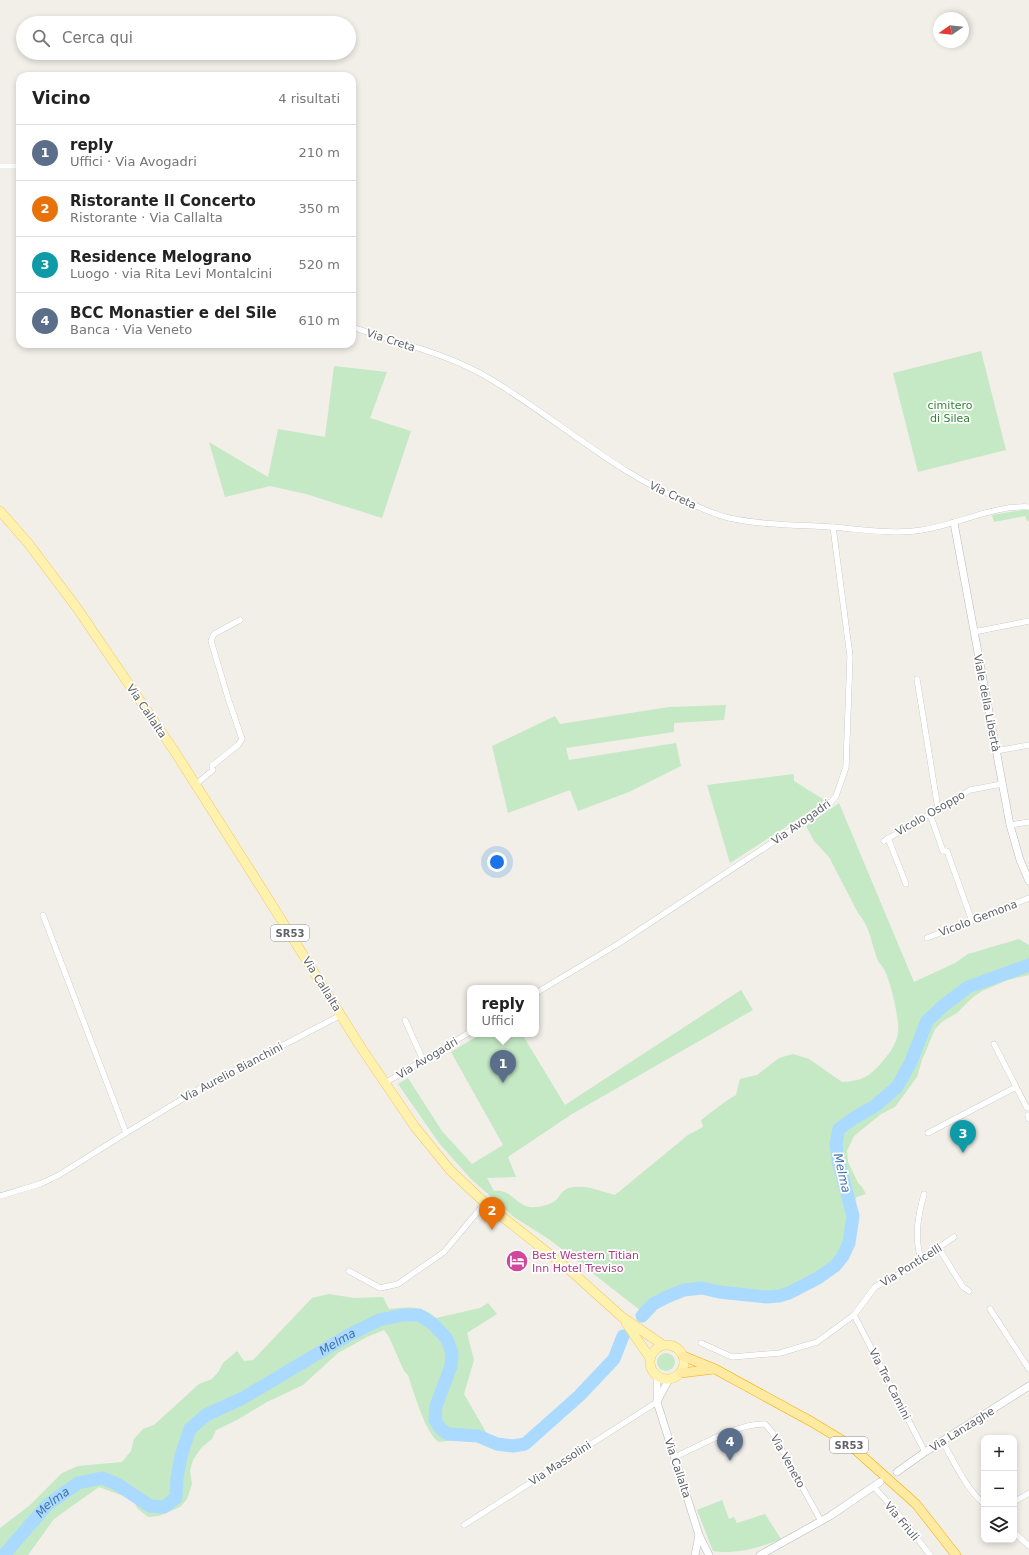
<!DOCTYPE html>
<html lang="it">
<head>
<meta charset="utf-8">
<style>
  :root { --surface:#fff; --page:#f6f6f6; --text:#222; --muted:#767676; --line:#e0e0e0; --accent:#b45309 }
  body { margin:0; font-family:"DejaVu Sans",sans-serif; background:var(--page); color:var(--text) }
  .controls { position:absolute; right:12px; bottom:12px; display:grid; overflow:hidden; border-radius:8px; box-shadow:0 2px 6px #0003 }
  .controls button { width:36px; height:36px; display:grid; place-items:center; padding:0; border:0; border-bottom:1px solid var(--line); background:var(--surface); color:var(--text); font:20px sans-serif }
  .compass { position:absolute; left:933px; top:12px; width:36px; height:36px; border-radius:50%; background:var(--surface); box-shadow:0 2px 6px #0003; rotate:256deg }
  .you { position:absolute; left:497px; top:862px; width:14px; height:14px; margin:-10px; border:3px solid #fff; border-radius:50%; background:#1a73e8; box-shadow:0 0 0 6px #1a73e833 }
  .badge { display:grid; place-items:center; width:26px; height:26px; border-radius:50%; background:var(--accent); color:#fff; font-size:13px; font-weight:700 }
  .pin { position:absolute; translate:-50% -33px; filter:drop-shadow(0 1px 2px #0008) }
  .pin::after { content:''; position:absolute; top:21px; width:14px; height:12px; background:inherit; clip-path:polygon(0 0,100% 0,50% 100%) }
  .popup { position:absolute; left:467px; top:985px; width:72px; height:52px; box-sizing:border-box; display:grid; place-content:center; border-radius:8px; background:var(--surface); filter:drop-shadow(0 1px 3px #0005); font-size:13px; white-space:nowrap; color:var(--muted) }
  .popup b { font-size:15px; color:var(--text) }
  .popup::after { content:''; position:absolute; left:50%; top:100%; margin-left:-8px; border:8px solid transparent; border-top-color:var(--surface) }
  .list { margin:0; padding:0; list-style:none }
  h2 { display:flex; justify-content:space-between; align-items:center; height:52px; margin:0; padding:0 16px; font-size:17px }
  h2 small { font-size:13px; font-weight:400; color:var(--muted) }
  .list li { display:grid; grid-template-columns:26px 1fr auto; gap:12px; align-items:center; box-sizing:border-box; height:56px; padding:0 16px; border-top:1px solid var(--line) }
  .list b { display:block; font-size:15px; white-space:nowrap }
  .list p { margin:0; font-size:13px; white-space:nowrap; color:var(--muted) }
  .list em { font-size:13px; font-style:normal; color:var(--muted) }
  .icon { flex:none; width:22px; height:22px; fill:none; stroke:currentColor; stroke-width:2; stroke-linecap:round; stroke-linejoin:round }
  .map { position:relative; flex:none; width:1029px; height:1555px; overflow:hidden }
  .search { position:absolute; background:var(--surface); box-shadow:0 2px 6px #0003; left:16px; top:16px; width:340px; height:44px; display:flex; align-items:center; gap:10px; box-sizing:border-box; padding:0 14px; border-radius:22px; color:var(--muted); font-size:15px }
  .panel { position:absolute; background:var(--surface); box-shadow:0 2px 6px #0003; left:16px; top:72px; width:340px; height:276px; border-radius:12px }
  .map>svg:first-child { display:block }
  .green { fill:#c5e8c5 }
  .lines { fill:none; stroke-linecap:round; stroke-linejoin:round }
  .river { stroke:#aadaff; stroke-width:13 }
  .minor-casing { stroke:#b5b8bc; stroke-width:6 }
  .tertiary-casing { stroke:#b5b8bc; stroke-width:8 }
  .primary-casing { stroke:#f2c960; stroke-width:10 }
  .trunk-casing { stroke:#f9ab00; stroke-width:10 }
  .minor { stroke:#fff; stroke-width:5.5 }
  .tertiary { stroke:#fff; stroke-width:7 }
  .primary { stroke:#fff2af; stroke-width:9 }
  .trunk { stroke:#feeaa1; stroke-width:9 }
  .labels { text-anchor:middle; stroke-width:3.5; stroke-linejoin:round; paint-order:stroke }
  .shield { fill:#fff; stroke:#8f9295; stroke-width:1 }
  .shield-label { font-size:10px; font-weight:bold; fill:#5f6368 }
  .street-label { font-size:11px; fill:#5f6368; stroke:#fff }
  .park-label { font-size:11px; fill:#348238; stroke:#fff }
  .hotel-label { font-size:11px; fill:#b23c85; stroke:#fff; text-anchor:start }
  .water-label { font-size:12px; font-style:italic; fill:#4174aa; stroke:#fff }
</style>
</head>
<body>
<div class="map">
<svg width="1029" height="1555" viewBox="0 0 1029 1555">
  <rect width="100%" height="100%" fill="#f1efe8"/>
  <g class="green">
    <polygon points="981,351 1006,450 918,472 893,373"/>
    <polygon points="334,366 387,372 370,418 411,431 382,518 306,494 270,486 225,497 209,442 268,477 278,429 325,437"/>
    <polygon points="1022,510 1029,510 1029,521 1027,521 1025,516 994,522 992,515"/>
    <polygon points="726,705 724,720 674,723 674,732 566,748 569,760 676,743 681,766 629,792 578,811 570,790 508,813 492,746 555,716 560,724 669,707"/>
    <polygon points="794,774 794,781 826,801 730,863 707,785"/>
    <path d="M 839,803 L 914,982 L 955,963 L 968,954 L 1019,939 L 1029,945 L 1029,975 L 1008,980 L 982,991 L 973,997 L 957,1013 L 943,1021 L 935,1029 L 922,1060 L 917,1077 L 895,1107 L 881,1114 L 854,1136 L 847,1151 L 848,1162 L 858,1183 L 862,1187 L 866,1194 L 857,1197 L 852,1202 L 855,1223 L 852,1239 L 847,1253 L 836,1269 L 808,1286 L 792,1294 L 769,1299 L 730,1296 L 707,1291 L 690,1291 L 667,1298 L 652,1309 L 656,1312 L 645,1314 L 550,1240 L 514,1217 L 471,1179 L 439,1143 L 398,1084 L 408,1078 L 442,1131 L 472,1164 L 503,1145 L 451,1052 L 481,1034 L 522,1034 L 565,1105 L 741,990 L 753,1010 L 572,1114 L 508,1157 L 516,1177 L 487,1178 L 494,1191 C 512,1189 515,1205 530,1207 C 537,1208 551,1205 556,1200 C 561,1195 562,1190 569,1188 C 586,1184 599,1191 615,1195 L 688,1135 L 703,1127 L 701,1120 L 726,1101 L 736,1095 L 740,1079 L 757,1075 L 779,1058 L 793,1054 L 809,1059 L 842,1082 C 862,1081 869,1077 882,1062 C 889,1054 896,1045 898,1033 C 900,1021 891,983 885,971 C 883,966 878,963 877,958 C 871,943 870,926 858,913 L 829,857 L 814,841 L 806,826 Z"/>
    <path d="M 329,1294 L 354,1298 L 383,1297 L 389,1309 C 407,1307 422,1305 436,1318 L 480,1308 L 488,1303 L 497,1314 L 467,1333 L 474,1360 L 464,1394 L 494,1446 L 474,1438 L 439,1442 C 426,1435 413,1390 408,1375 L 404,1371 L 389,1337 L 384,1330 L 367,1337 L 338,1353 L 303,1385 L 267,1402 L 237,1420 L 216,1430 L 212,1439 L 201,1448 L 193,1460 L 190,1471 L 192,1484 L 187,1499 L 180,1507 L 159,1516 L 148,1517 L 137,1508 L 134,1500 L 99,1487 L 54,1519 L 28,1555 L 0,1555 L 0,1528 L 30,1505 L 62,1473 L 78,1466 L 122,1462 L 131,1451 L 134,1439 L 143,1429 L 154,1425 L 199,1384 L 212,1379 L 219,1371 L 223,1363 L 237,1351 L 244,1361 L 253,1360 L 312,1298 Z"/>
    <circle cx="666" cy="1362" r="9"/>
    <path d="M 722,1500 L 729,1519 L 734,1517 L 737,1523 L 765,1514 L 781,1539 C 762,1547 733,1555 713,1551 L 697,1510 Z"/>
  </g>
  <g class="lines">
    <g class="river">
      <polyline points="642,1316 653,1304 669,1296 684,1290 702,1288 719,1292 766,1297 779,1296 789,1293 818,1278 835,1266 843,1256 849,1243 853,1216 838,1160 836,1144 839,1129 854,1118 875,1106 897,1087 910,1064 927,1021 943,1006 968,987 1029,965"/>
      <path id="s1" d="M 4,1555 L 47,1505 L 78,1483 L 102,1478 L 117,1484 L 150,1506 L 164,1507 L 176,1498 L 177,1478 L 181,1456 L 190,1429 L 206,1415 L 243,1398 L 349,1335 L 379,1320 L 403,1315 L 419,1315 L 433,1324 L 447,1339 L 452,1353 L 451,1366 L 436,1406 L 435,1420 L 441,1429 L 448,1434 L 478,1436 L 497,1444 L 513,1446 L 525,1444 L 579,1396 L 614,1359 L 623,1336"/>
    </g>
    <g class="minor-casing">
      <g id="minor">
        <polyline points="0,166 20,166"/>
        <path d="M 352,327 C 399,343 450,354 492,380 C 560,421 620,477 694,505 C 705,510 717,515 729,518 C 762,525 797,525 831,527 C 861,529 892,535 922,530 C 958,525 992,505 1029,507"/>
        <polyline points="974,632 1029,621"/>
        <polyline points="917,679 938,809"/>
        <polyline points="996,751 1029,745"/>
        <polyline points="196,784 213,770 212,766 238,745 242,739 228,698 211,641 214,634 240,620"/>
        <polyline points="930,814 943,851 947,851 972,921"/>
        <polyline points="1010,825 1029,822"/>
        <polyline points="888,838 906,884"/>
        <polyline points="884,841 970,790 1002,784"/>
        <polyline points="43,915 126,1133"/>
        <polyline points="927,938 1029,898"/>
        <polyline points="536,993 618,944 828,806 836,796 846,767 850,656 833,527"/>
        <polyline points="405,1020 423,1060"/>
        <polyline points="994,1044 1027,1108 1029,1108"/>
        <polyline points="385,1083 470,1032"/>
        <polyline points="1028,1115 1029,1119"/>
        <polyline points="928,1133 1016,1087"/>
        <polyline points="0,1196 40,1184 59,1175 126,1133 199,1089 341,1015"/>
        <polyline points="938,1247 963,1287 969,1291"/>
        <path d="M 921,1259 C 914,1237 918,1216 924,1194"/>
        <polyline points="349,1271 380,1288 398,1284 444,1252 485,1203"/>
        <polyline points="990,1309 1029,1369"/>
        <polyline points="854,1315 925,1452"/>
        <polyline points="701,1343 732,1357 780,1353 817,1342 854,1315 875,1287 903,1272 954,1237"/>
        <path d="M 942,1441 C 955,1463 965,1487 984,1504"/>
        <path d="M 675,1457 C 699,1446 739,1423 765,1424 L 772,1432 L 821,1521"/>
        <polyline points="874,1487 901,1517 930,1555"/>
        <polyline points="1014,1502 1029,1493"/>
        <polyline points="464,1525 657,1402"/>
        <polyline points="1014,1532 1029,1546"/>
      </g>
    </g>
    <g class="tertiary-casing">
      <g id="tertiary">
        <polyline points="954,523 1010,825 1020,860 1029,881"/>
        <polyline points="657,1376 657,1402 699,1535 709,1555"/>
        <polyline points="658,1400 669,1379"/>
        <polyline points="897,1472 925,1452 1029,1386"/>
        <polyline points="695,1555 699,1535"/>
        <polyline points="760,1555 830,1516 880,1482"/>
      </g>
    </g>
    <g class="primary-casing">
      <g id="primary">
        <polyline points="0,511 28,543 77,608 175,752 262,889 360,1046 415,1127 450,1170 485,1203 572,1272 622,1317 663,1345"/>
        <polyline points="626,1323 650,1358"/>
        <circle cx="667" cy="1362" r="17"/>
      </g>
    </g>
    <g class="trunk-casing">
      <g id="trunk">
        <polyline points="683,1356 715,1369 812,1422 850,1445 916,1504 956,1555"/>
        <polyline points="681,1373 714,1369"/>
      </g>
    </g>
    <use href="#minor" class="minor"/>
    <use href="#tertiary" class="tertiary"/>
    <use href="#primary" class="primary"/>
    <use href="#trunk" class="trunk"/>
  </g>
  <defs>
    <g id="hotel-disc" transform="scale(1.15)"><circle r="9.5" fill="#d1479c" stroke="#fff"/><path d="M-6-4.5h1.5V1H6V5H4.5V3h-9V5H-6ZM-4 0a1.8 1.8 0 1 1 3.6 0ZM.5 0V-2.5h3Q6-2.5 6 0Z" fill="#fff"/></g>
  </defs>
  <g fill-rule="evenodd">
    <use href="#hotel-disc" x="517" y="1261"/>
  </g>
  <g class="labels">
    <g class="shield">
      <rect x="271" y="925" width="38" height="16" rx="3"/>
      <rect x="830" y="1437" width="38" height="16" rx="3"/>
    </g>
    <g class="shield-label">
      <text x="290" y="937">SR53</text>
      <text x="849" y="1449">SR53</text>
    </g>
    <g class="street-label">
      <text transform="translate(391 340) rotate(18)" y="4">Via Creta</text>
      <text transform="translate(673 495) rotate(25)" y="4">Via Creta</text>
      <text transform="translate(987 703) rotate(79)" y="4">Viale della Libertà</text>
      <text transform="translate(147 711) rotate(56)" y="4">Via Callalta</text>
      <text transform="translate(930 813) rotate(-30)" y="4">Vicolo Osoppo</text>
      <text transform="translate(801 822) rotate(-35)" y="4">Via Avogadri</text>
      <text transform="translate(978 918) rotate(-21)" y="4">Vicolo Gemona</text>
      <text transform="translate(322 984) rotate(58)" y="4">Via Callalta</text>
      <text transform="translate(427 1058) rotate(-31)" y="4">Via Avogadri</text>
      <text transform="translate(232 1072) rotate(-28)" y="4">Via Aurelio Bianchini</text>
      <text transform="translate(911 1265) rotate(-32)" y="4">Via Ponticelli</text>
      <text transform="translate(890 1384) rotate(63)" y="4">Via Tre Camini</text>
      <text transform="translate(962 1429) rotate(-32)" y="4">Via Lanzaghe</text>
      <text transform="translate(788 1461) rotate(61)" y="4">Via Veneto</text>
      <text transform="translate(560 1463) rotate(-33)" y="4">Via Massolini</text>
      <text transform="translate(678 1468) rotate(72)" y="4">Via Callalta</text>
      <text transform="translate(902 1521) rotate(50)" y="4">Via Friuli</text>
    </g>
    <g class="park-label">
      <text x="950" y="409">cimitero<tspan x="950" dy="13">di Silea</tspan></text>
    </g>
    <g class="hotel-label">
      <text x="532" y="1259">Best Western Titian<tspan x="532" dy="13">Inn Hotel Treviso</tspan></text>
    </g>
    <g class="water-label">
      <text transform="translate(842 1173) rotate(77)" y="4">Melma</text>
      <text dy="4" stroke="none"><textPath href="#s1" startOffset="456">Melma</textPath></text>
      <text dy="4" stroke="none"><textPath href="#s1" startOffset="72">Melma</textPath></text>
    </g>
  </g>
</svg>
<div class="controls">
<button>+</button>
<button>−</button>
<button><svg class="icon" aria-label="layers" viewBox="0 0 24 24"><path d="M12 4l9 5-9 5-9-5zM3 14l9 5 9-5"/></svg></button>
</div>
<svg class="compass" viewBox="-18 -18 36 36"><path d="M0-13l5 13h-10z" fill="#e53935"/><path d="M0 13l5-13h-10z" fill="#767676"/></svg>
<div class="you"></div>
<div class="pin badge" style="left:503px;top:1083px;background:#5c6f8a">1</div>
<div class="popup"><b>reply</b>Uffici</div>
<div class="pin badge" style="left:492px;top:1230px;background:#e8710a">2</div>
<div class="pin badge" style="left:963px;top:1153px;background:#0f9aa8">3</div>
<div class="pin badge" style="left:730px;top:1461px;background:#5c6f8a">4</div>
<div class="search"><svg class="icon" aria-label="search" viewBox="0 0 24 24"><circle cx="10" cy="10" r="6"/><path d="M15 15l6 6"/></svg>Cerca qui</div>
<section class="panel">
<h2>Vicino<small>4 risultati</small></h2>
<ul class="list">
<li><span class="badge" style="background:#5c6f8a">1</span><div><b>reply</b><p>Uffici · Via Avogadri</p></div><em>210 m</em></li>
<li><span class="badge" style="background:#e8710a">2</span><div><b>Ristorante Il Concerto</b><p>Ristorante · Via Callalta</p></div><em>350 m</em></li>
<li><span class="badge" style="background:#0f9aa8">3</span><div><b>Residence Melograno</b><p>Luogo · via Rita Levi Montalcini</p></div><em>520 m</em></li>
<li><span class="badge" style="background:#5c6f8a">4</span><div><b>BCC Monastier e del Sile</b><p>Banca · Via Veneto</p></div><em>610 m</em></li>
</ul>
</section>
</div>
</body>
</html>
